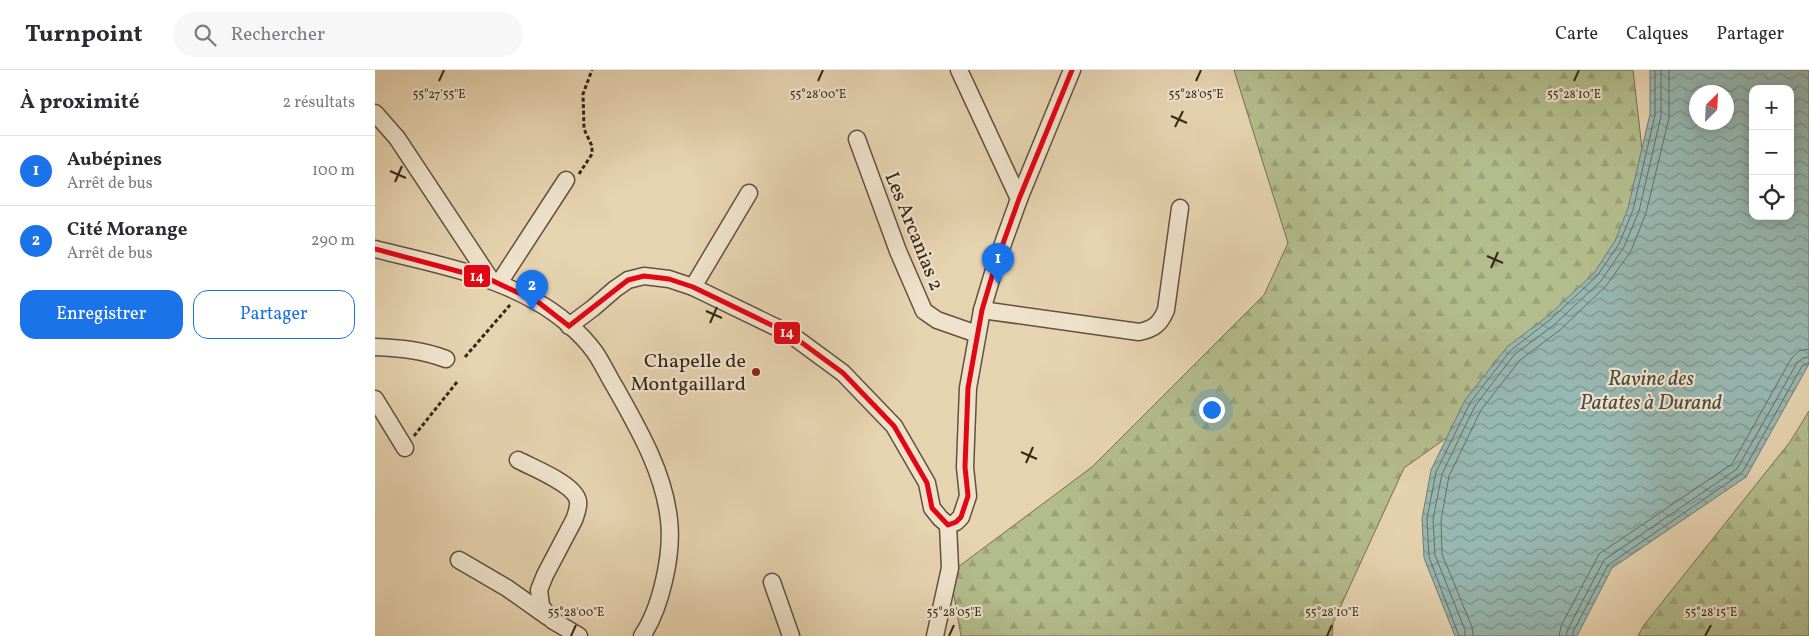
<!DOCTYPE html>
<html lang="fr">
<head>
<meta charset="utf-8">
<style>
  :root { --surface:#fff; --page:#f7f7f7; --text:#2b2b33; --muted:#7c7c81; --line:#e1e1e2; --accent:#1a73e8 }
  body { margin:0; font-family:Vollkorn,serif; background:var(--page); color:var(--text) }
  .controls { position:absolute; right:15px; top:15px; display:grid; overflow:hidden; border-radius:10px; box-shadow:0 2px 12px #0003 }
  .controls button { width:45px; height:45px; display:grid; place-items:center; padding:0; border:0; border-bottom:1px solid var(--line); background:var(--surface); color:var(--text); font:25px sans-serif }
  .compass { position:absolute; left:1314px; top:15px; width:45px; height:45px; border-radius:50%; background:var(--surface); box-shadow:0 2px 12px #0003; rotate:24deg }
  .you { position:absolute; left:836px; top:339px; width:18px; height:18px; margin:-12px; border:4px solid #fff; border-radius:50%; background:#1a73e8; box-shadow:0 0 0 8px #1a73e833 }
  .badge { display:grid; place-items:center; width:32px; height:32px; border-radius:50%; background:var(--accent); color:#fff; font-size:16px; font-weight:700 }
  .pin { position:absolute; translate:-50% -41px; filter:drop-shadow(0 1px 2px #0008) }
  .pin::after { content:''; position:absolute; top:26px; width:18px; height:15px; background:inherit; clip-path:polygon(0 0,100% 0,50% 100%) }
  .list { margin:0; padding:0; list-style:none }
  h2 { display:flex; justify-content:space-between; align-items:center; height:65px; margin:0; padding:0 20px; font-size:21px }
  h2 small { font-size:16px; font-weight:400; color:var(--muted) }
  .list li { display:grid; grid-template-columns:32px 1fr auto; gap:15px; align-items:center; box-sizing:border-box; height:70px; padding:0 20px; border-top:1px solid var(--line) }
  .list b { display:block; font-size:19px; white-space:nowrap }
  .list p { margin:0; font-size:16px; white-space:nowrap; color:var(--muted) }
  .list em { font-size:16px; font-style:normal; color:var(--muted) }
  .actions { display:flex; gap:10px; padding:15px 20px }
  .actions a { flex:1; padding:11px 0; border:1px solid var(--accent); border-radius:15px; text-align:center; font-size:18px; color:var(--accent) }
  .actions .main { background:var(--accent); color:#fff }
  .icon { flex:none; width:28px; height:28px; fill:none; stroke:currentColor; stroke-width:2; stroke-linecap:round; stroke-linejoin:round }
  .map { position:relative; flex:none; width:1434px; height:566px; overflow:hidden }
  header { display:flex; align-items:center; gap:30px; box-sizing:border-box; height:70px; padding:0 25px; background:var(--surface); border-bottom:1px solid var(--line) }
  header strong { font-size:24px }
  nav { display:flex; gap:28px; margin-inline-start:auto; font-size:18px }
  .search { width:350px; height:45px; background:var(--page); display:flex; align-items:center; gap:12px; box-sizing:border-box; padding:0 18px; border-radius:28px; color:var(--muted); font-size:19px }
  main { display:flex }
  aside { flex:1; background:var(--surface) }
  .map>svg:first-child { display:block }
  .forest { fill:url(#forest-firs); stroke:#747152 }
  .water { fill:url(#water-waves); stroke:#707d74; fill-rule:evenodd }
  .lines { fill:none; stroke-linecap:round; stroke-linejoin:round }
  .shore { stroke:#666e65; stroke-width:1 }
  .minor-casing { stroke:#62513f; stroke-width:19 }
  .path { stroke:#362619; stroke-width:3; stroke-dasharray:4 2.5; stroke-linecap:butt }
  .minor { stroke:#efe2cc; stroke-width:16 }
  .bus-1-casing { stroke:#efe2cc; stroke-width:9 }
  .bus-1 { stroke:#e30613; stroke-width:5 }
  .ticks { fill:none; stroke:#362619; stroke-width:2 }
  .poi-dot { fill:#8f2418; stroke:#efe2cc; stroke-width:2 }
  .labels { text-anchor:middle; stroke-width:4.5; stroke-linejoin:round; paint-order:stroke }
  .street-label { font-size:20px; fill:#362619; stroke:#efe2cc }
  .poi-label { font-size:20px; fill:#362619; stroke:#efe2cc; text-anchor:end }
  .water-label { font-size:21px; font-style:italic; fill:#4e4a3f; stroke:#efe2cc }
  .ticks-label { font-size:12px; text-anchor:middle; fill:#362619; stroke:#efe2cc; stroke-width:4.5; stroke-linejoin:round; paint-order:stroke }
  .line-badge { stroke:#efe2cc; stroke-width:2 }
  .badge-label { font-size:14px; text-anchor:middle; font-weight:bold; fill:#fff }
</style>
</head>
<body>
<header>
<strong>Turnpoint</strong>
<div class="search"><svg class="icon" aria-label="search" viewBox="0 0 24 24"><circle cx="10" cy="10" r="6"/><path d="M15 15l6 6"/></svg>Rechercher</div>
<nav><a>Carte</a><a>Calques</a><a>Partager</a></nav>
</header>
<main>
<aside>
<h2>À proximité<small>2 résultats</small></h2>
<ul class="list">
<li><span class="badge">1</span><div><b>Aubépines</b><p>Arrêt de bus</p></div><em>100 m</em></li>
<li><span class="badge">2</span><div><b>Cité Morange</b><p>Arrêt de bus</p></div><em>290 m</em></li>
</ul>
<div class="actions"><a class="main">Enregistrer</a><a>Partager</a></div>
</aside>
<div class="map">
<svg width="1434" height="566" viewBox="0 0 1434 566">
  <defs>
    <pattern id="forest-firs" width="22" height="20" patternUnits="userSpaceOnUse" patternTransform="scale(1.25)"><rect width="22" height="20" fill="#b3bc8c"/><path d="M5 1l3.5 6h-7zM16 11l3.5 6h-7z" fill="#9ba178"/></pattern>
    <pattern id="water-waves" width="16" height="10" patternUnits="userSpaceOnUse" patternTransform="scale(1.25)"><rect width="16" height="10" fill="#97b7b1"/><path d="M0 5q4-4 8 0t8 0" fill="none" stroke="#7c958f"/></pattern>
  </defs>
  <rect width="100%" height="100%" fill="#e6d3b0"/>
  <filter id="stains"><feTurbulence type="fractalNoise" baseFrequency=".004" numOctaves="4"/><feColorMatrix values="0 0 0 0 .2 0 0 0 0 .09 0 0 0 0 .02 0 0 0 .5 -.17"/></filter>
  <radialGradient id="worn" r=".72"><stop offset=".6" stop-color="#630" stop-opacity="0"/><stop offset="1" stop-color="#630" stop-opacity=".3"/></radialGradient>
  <g class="forest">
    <polygon points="859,0 1258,0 1283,218 1029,398 958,553 957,566 586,566 575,503 717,397 889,225 913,173"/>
    <polygon points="1434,341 1434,566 1263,566 1269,555 1415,372"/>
  </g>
  <path class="water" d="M 1275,0 L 1434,0 L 1434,294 L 1371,407 L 1237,498 L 1202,566 L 1080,566 L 1049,488 L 1047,449 L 1056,400 L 1090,330 L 1132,277 L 1173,246 L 1219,203 L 1240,171 L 1253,138 L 1275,44 ZM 1378,19 L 1415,19 L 1415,146 L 1378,146 ZM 1322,22 L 1352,22 L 1352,52 L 1322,52 Z"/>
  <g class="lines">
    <g class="shore">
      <polyline points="1084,566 1054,487 1052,449 1061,402 1095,333 1135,281 1176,249 1222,206 1244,174 1258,140 1280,45 1280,0"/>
      <polyline points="1090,566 1090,560 1060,485 1058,449 1067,404 1100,336 1139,285 1180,254 1226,211 1249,177 1264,141 1286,46 1286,0"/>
      <polyline points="1098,566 1097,557 1067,484 1066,450 1074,406 1106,340 1145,290 1185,260 1231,216 1256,181 1271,143 1294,48 1294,0"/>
      <polyline points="1184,566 1186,556 1224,484 1357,394 1416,289 1424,281 1434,279"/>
      <polyline points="1191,566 1193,559 1229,490 1362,399 1422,293 1428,288 1434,287"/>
      <polyline points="1198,566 1198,562 1233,495 1367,403 1427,296 1434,293"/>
    </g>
    <g class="minor-casing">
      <g id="minor">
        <polyline points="584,0 644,129"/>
        <polyline points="0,43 22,68 116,210"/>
        <polyline points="482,69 523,181 549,241 562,250 602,264"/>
        <path d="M 0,179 C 55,193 112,203 162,232 C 182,243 205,262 219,281 C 227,292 233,306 240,317 C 263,358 289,402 294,450 C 298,484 286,538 267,566"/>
        <polyline points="124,213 191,110"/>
        <polyline points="318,217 374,123"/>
        <path d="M 607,240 L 764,262 C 779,259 785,254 791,240 L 805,138"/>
        <polyline points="194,256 218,238 240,219 253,210 269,206 294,209 318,217 415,264 468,303 519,356 552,413 557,438 565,448 573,455 581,452 586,447 593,426 590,397 593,318 607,240 621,193 644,129 697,0"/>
        <path d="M 0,277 C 25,278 47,280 71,289"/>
        <polyline points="0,329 30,378"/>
        <path d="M 143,390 C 158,398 200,414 203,431 C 204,438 201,444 199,450 L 170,505 L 164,520 L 166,536 L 177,550 L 204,566"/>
        <polyline points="84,490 132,518 173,547"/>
        <polyline points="397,512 416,566"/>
        <polyline points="560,566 575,498 573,455"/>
      </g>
    </g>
    <g class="path">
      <polyline points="204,104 217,84 217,76 209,59 208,24 217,0"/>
      <polyline points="90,287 135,235"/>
      <polyline points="39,366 82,312"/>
    </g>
    <use href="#minor" class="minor"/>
    <g class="bus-1-casing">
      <g id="bus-1">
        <polyline points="0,179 116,210 163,232 194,256"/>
        <polyline points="194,256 253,210 269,206 294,209 318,217 415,264 468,303 519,356 552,413 557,438 573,455 581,452 586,447 593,426 590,397 593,318 607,240 621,193 644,129 697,0"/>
      </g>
    </g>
    <use href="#bus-1" class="bus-1"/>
  </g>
  <path class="ticks" d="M 64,11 L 69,0M 443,11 L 448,0M 821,11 L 826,0M 1199,11 L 1204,0M 796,46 L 812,53M 800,57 L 808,41M 15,101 L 31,108M 20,112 L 27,96M 1112,186 L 1128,193M 1116,198 L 1123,182M 331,241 L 347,248M 335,253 L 342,237M 646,382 L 662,389M 651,393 L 658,377M 196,566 L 201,555M 574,566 L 579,555M 952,566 L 957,555M 1330,566 L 1336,555"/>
  <circle class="poi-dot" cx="381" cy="302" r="5"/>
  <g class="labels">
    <g class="street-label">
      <text transform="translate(540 161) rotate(68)" y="7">Les Arcanias 2</text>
    </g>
    <g class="poi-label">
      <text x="371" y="297">Chapelle de<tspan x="371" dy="23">Montgaillard</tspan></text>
    </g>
    <g class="water-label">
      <text x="1276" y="315">Ravine des<tspan x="1276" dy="24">Patates à Durand</tspan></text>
    </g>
  </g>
  <g class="ticks-label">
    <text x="64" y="28">55°27'55"E</text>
    <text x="443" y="28">55°28'00"E</text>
    <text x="821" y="28">55°28'05"E</text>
    <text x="1199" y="28">55°28'10"E</text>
    <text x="201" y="546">55°28'00"E</text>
    <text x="579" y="546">55°28'05"E</text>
    <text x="957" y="546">55°28'10"E</text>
    <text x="1336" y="546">55°28'15"E</text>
  </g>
  <g class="line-badge">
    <rect x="88" y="194" width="28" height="24" rx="5" fill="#e30613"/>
    <rect x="398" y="251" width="28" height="24" rx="5" fill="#e30613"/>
  </g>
  <g class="badge-label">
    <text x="102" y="211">14</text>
    <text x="412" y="267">14</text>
  </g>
  <rect width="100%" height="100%" filter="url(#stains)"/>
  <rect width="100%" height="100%" fill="url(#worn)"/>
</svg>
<div class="controls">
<button>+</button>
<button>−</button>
<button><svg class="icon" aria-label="locate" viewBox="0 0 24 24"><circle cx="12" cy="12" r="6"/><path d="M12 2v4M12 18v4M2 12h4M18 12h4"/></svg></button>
</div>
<svg class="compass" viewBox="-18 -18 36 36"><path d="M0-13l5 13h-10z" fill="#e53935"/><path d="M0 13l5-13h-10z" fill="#7c7c81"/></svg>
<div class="you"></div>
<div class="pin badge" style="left:623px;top:214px">1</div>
<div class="pin badge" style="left:157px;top:241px">2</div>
</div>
</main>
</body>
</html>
